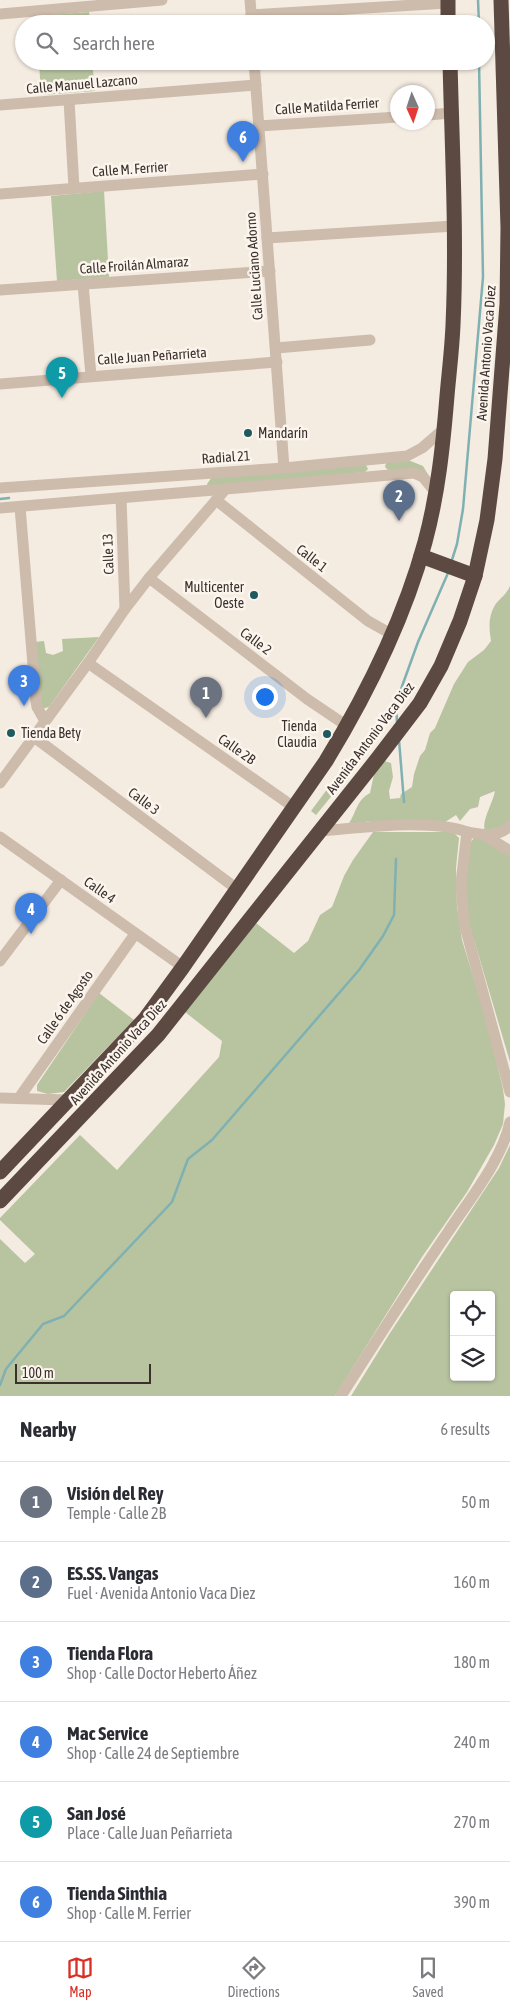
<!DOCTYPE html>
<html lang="en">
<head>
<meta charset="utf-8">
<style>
  :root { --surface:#fff; --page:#f2f2f3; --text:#2b2b33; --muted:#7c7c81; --line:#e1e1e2; --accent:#d93025 }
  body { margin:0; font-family:"Asap Condensed",sans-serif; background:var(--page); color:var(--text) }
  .controls { position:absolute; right:15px; bottom:15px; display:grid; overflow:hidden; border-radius:5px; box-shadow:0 1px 4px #0004 }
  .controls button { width:45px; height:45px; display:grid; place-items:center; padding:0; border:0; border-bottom:1px solid var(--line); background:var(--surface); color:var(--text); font:25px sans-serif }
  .compass { position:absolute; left:390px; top:85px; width:45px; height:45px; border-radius:50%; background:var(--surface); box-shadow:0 1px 4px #0004; rotate:177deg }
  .scale { position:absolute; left:15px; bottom:12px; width:136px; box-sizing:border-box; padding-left:5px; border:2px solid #3b302b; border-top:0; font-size:14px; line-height:18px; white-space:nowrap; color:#3b302b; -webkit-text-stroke:4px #fbf5ee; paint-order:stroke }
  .you { position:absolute; left:264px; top:696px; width:18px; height:18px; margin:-12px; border:4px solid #fff; border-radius:50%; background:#1a73e8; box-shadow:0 0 0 8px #1a73e833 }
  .badge { display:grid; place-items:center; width:32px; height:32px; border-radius:50%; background:var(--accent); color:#fff; font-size:16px; font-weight:700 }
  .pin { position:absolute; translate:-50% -41px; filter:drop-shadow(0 1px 2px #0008) }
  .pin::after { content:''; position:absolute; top:26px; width:18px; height:15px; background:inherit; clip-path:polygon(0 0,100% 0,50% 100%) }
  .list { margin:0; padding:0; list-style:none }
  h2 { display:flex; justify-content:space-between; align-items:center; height:65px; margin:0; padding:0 20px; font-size:21px }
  h2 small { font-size:16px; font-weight:400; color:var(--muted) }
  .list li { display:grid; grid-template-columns:32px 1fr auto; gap:15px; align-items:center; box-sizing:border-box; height:80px; padding:0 20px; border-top:1px solid var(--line) }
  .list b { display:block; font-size:19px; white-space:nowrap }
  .list p { margin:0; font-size:16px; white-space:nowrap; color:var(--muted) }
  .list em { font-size:16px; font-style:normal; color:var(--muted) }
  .icon { flex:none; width:28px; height:28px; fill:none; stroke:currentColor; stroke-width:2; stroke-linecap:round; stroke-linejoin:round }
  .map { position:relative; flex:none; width:510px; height:1396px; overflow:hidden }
  .search { position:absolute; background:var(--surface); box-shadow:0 1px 4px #0004; left:15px; right:15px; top:15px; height:55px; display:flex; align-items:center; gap:12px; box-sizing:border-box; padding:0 18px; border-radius:28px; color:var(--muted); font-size:19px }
  .sheet { height:545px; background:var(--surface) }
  nav { display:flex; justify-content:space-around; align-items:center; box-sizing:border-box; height:70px; border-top:1px solid var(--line); background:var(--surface); font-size:14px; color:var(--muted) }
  nav a { display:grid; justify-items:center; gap:2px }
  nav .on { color:var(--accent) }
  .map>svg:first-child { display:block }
  .green { fill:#b8c4a0; fill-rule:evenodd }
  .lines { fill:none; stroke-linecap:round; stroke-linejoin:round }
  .stream { stroke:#7fb0b2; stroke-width:2.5 }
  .minor { stroke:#cdbbac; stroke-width:11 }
  .highway { stroke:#5c4a42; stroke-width:15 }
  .poi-dot { fill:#1f5a5e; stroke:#fbf5ee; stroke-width:2 }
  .labels { text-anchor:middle; stroke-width:5; stroke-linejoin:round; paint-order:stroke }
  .street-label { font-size:14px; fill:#3b302b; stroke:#fbf5ee }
  .poi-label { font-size:14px; fill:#3b302b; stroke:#fbf5ee; text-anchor:start }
</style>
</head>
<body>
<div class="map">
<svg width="510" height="1396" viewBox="0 0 510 1396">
  <rect width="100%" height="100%" fill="#f4ebe1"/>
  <g class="green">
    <polygon points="89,12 90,24 36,24 35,16"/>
    <polygon points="39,61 92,61 95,91 41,95"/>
    <polygon points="104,191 109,277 57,281 51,196"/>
    <polygon points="408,460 423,466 430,478 388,470 385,467 386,463"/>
    <polygon points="366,465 368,469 365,472 208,487 207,484 212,477"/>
    <path d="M 510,586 L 510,822 L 502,827 L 485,831 C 481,821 493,803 495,791 L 480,797 L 478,807 L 470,809 L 460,821 L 456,815 L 442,824 L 367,821 L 365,824 L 347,826 C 356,815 356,800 370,793 L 374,774 L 384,761 L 391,763 L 393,777 L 389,791 L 390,799 L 400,798 L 401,794 L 412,787 L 414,774 L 420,756 L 425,750 L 430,733 L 435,728 L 454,684 L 468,662 L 484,650 L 491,641 C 489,628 488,617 495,605 C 500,598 507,594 510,586 Z"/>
    <polygon points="99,637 49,707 41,709 34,642 44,641 46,653 53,655 63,651 62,639"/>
    <polygon points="328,788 334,793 316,815 311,811"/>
    <polygon points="373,832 453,832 459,838 456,868 457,907 462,940 485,1015 503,1089 505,1104 503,1124 494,1145 467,1192 422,1257 335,1396 0,1396 0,1239 25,1263 35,1254 0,1220 0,1218 80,1135 117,1170 219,1057 222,1041 185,1012 256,923 294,953 308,941 320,915 332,907 344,876 353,860"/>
    <polygon points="476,836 510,855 510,1062 475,943 470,931 465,898 468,845"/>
    <polygon points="99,993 134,1020 64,1092 48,1094 37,1091 37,1085"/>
    <path d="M 510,1145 L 510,1396 L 351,1396 L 390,1333 L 499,1168 ZM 454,1295 L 491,1295 L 491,1377 L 454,1377 Z"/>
  </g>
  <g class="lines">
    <g class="stream">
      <polyline points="478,0 479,24"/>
      <polyline points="0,499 9,498"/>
      <polyline points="451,563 457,544 463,509 483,277 479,61"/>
      <polyline points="397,722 396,703 418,642 448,573"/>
      <polyline points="399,740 404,802"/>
      <polyline points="0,1385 6,1369 43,1324 64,1316 172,1202 188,1159 212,1140 359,970 383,936 394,915 396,859"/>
    </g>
    <g class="minor">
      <polyline points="250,0 252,24"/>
      <polyline points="0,14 162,0"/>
      <polyline points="251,15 448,3"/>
      <polyline points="254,61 284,468"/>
      <polyline points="69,100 74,188"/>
      <polyline points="0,105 256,85"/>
      <polyline points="428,115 451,113"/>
      <polyline points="259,126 398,117"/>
      <polyline points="0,194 263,174"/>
      <polyline points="267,238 454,226"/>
      <polyline points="83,284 91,376"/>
      <polyline points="0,290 270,271"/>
      <polyline points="276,348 370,340"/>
      <polyline points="0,384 277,362"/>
      <polyline points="0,488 284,468 407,456 422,448 444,429"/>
      <polyline points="121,498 125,609"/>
      <polyline points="216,500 368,621 393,635"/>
      <polyline points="20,507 36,701 37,707 45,721"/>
      <polyline points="0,508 414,473 423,477 436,493"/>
      <polyline points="149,578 307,699 347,726"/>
      <polyline points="88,663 295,808"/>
      <polyline points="34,737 237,889"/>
      <polyline points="0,783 88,663 125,609 149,578 224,491"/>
      <path d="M 510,826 C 497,838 483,835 467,832 L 461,883 L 464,923 L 510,1092"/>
      <path d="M 319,831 C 360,828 430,818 467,832"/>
      <polyline points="484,835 510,851"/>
      <polyline points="0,837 183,967"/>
      <polyline points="0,961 61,880"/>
      <polyline points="0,1098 67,1100"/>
      <polyline points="19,1098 135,934"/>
      <path d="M 341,1396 C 376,1341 411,1286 448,1232 C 469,1200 502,1160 510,1122"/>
    </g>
    <g class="highway">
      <polyline points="448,0 448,24"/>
      <polyline points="421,556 475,576"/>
      <path d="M 0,1172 L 145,1019 L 183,967 L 326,761 C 368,692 404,619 425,542 C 438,494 443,445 447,396 C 449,373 452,349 453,325 C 457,237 452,149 450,61"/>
      <polyline points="0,1201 158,1035 378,758 420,703 441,666 460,621 475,576 487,520 495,459 507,304 508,228 501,0"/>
    </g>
  </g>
  <g class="poi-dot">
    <circle cx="248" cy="433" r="5"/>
    <circle cx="254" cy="595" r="5"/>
    <circle cx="11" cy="733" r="5"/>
    <circle cx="327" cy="734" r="5"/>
  </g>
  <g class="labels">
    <g class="street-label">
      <text transform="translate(82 84) rotate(-5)" y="5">Calle Manuel Lazcano</text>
      <text transform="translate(327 106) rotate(-4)" y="5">Calle Matilda Ferrier</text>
      <text transform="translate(130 169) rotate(-4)" y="5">Calle M. Ferrier</text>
      <text transform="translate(134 265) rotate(-4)" y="5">Calle Froilán Almaraz</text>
      <text transform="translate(254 266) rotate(-94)" y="5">Calle Luciano Adorno</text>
      <text transform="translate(486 353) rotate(-86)" y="5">Avenida Antonio Vaca Diez</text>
      <text transform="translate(152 356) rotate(-4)" y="5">Calle Juan Peñarrieta</text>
      <text transform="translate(226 457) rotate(-4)" y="5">Radial 21</text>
      <text transform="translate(108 554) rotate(-92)" y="5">Calle 13</text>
      <text transform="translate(312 558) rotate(38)" y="5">Calle 1</text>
      <text transform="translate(256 641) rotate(37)" y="5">Calle 2</text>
      <text transform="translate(370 738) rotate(-53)" y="5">Avenida Antonio Vaca Diez</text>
      <text transform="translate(237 749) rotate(35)" y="5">Calle 2B</text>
      <text transform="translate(144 801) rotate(37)" y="5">Calle 3</text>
      <text transform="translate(100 890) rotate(35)" y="5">Calle 4</text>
      <text transform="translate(65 1007) rotate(-55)" y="5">Calle 6 de Agosto</text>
      <text transform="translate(118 1052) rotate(-48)" y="5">Avenida Antonio Vaca Diez</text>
    </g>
    <g class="poi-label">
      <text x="258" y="438">Mandarín</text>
      <text x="244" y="592" text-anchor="end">Multicenter<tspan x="244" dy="16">Oeste</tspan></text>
      <text x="317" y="731" text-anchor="end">Tienda<tspan x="317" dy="16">Claudia</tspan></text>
      <text x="21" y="738">Tienda Bety</text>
    </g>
  </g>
</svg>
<div class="controls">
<button><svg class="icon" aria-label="locate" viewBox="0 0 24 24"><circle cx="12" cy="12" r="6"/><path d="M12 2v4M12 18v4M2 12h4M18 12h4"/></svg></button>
<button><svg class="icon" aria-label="layers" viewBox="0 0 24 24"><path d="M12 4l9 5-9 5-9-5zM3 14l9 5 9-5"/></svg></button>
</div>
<svg class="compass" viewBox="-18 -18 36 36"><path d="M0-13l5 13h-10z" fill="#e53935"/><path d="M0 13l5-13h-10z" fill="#7c7c81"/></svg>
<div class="scale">100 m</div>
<div class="you"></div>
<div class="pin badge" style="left:206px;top:718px;background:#6b7280">1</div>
<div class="pin badge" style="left:399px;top:521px;background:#5c6f8a">2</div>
<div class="pin badge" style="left:24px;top:706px;background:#3f7fe0">3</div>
<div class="pin badge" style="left:31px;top:934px;background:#3f7fe0">4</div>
<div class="pin badge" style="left:62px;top:398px;background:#0f9aa8">5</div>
<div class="pin badge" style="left:243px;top:162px;background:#3f7fe0">6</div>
<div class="search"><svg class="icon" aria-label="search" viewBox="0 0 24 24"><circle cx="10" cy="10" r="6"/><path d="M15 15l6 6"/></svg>Search here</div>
</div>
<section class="sheet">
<h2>Nearby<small>6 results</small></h2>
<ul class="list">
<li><span class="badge" style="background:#6b7280">1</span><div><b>Visión del Rey</b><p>Temple · Calle 2B</p></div><em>50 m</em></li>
<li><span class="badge" style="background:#5c6f8a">2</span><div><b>ES.SS. Vangas</b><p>Fuel · Avenida Antonio Vaca Diez</p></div><em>160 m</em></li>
<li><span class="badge" style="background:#3f7fe0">3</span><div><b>Tienda Flora</b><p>Shop · Calle Doctor Heberto Áñez</p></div><em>180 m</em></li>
<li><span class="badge" style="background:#3f7fe0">4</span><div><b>Mac Service</b><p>Shop · Calle 24 de Septiembre</p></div><em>240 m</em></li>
<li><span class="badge" style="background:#0f9aa8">5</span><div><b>San José</b><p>Place · Calle Juan Peñarrieta</p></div><em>270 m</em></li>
<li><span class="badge" style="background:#3f7fe0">6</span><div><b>Tienda Sinthia</b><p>Shop · Calle M. Ferrier</p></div><em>390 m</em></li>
</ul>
</section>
<nav>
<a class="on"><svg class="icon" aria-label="map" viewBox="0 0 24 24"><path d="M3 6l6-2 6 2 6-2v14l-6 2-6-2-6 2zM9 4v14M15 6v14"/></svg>Map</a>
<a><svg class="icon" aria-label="directions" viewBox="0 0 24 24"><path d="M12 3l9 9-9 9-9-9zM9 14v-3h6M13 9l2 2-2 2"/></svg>Directions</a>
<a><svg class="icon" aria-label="saved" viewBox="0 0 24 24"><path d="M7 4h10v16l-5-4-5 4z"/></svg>Saved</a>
</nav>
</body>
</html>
